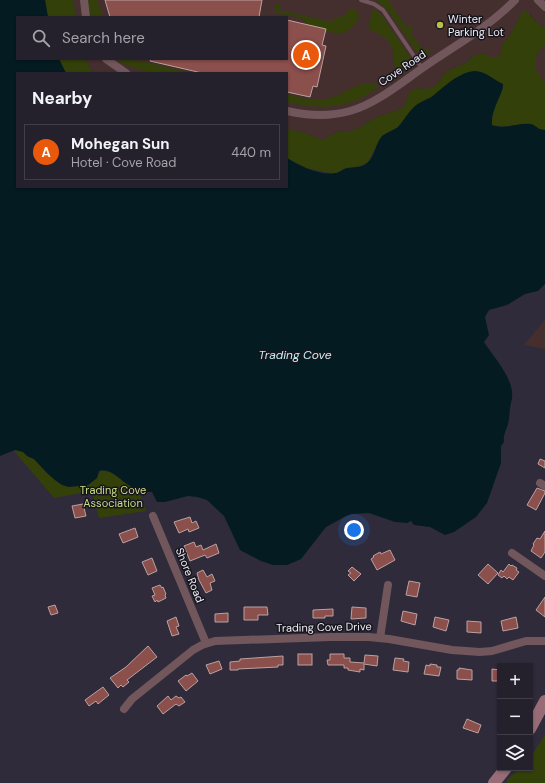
<!DOCTYPE html>
<html lang="en">
<head>
<meta charset="utf-8">
<style>
  :root { --surface:#24202c; --page:#302d38; --text:#f1f3f6; --muted:#a3a3a9; --line:#413e48; --accent:#ea580c }
  body { margin:0; font-family:"DM Sans",sans-serif; background:var(--page); color:var(--text) }
  .controls { position:absolute; right:12px; bottom:12px; display:grid; overflow:hidden; border-radius:0px; box-shadow:0 1px 3px #0004 }
  .controls button { width:36px; height:36px; display:grid; place-items:center; padding:0; border:0; border-bottom:1px solid var(--line); background:var(--surface); color:var(--text); font:20px sans-serif }
  .you { position:absolute; left:354px; top:530px; width:14px; height:14px; margin:-10px; border:3px solid #fff; border-radius:50%; background:#1a73e8; box-shadow:0 0 0 6px #1a73e833 }
  .badge { display:grid; place-items:center; width:26px; height:26px; border-radius:50%; background:var(--accent); color:#fff; font-size:13px; font-weight:700 }
  .pin { position:absolute; translate:-50% -50%; border:2px solid #fff; box-shadow:0 1px 4px #0006 }
  .list { margin:0; padding:0; list-style:none }
  h2 { display:flex; justify-content:space-between; align-items:center; height:52px; margin:0; padding:0 16px; font-size:17px }
  h2 small { font-size:13px; font-weight:400; color:var(--muted) }
  .list li { display:grid; grid-template-columns:26px 1fr auto; gap:12px; align-items:center; box-sizing:border-box; height:56px; margin:0 8px 8px; padding:0 8px; border:1px solid var(--line); border-radius:0px }
  .list b { display:block; font-size:15px; white-space:nowrap }
  .list p { margin:0; font-size:13px; white-space:nowrap; color:var(--muted) }
  .list em { font-size:13px; font-style:normal; color:var(--muted) }
  .icon { flex:none; width:22px; height:22px; fill:none; stroke:currentColor; stroke-width:2; stroke-linecap:round; stroke-linejoin:round }
  .map { position:relative; flex:none; width:545px; height:783px; overflow:hidden }
  .search { position:absolute; background:var(--surface); box-shadow:0 1px 3px #0004; left:16px; top:16px; width:272px; height:44px; display:flex; align-items:center; gap:10px; box-sizing:border-box; padding:0 14px; border-radius:0px; color:var(--muted); font-size:15px }
  .panel { position:absolute; background:var(--surface); box-shadow:0 1px 3px #0004; left:16px; top:72px; width:272px; height:116px; border-radius:0px }
  .map>svg:first-child { display:block }
  .commercial { fill:#442f2e }
  .green { fill:#344009 }
  .water { fill:#031b21 }
  .building { fill:#8b4f4c; stroke:#bba2a0 }
  .lines { fill:none; stroke-linecap:round; stroke-linejoin:round }
  .lane { stroke:#71565c; stroke-width:4 }
  .street { stroke:#71565c; stroke-width:8 }
  .secondary { stroke:#976c76; stroke-width:12 }
  .poi-dot { fill:#b8c147; stroke:#17151c; stroke-width:1.5 }
  .labels { text-anchor:middle; stroke-width:3; stroke-linejoin:round; paint-order:stroke }
  .poi-label { font-size:11px; fill:#f0edf7; stroke:#17151c; text-anchor:start }
  .street-label { font-size:11px; fill:#f0edf7; stroke:#17151c }
  .park-label { font-size:11px; fill:#c7de89; stroke:#17151c }
  .water-label { font-size:12px; font-style:italic; fill:#c4edf7; stroke:#17151c }
</style>
</head>
<body>
<div class="map">
<svg width="545" height="783" viewBox="0 0 545 783">
  <rect width="100%" height="100%" fill="#302b3b"/>
  <g class="commercial">
    <polygon points="73,0 545,0 545,28 536,22 530,13 522,13 509,37 501,46 502,51 497,57 492,57 483,53 471,57 466,63 453,68 445,73 435,86 425,89 418,88 408,95 404,107 402,108 373,119 359,128 350,131 337,132 322,140 305,133 287,129 287,73 93,73 85,59 287,59 287,17 76,17"/>
    <polygon points="545,44 545,83 537,73 534,65 535,60 540,49"/>
    <polygon points="545,320 545,349 524,345"/>
  </g>
  <g class="green">
    <polygon points="45,0 73,0 76,17 48,17"/>
    <polygon points="88,0 97,0 103,17 91,17"/>
    <polygon points="376,0 388,0 407,28 411,25 414,29 410,32 423,50 428,48 430,51 429,53 423,54 416,51 388,10"/>
    <path d="M 276,4 L 279,4 L 279,10 L 333,22 L 335,17 C 338,17 341,17 344,16 C 347,13 348,8 354,9 C 367,13 351,33 341,33 C 329,34 315,27 304,24 L 305,19 L 274,12 Z"/>
    <path d="M 373,8 L 383,17 L 413,62 C 412,67 404,71 399,70 L 395,67 C 393,62 394,57 393,51 C 389,36 379,35 368,28 Z"/>
    <path d="M 523,11 C 531,12 531,17 536,22 C 539,24 542,26 545,28 L 545,44 C 537,52 531,64 539,75 C 541,78 545,80 545,85 C 545,100 545,115 545,130 C 538,130 537,126 531,125 C 518,122 505,130 492,125 C 491,112 498,99 503,88 L 483,73 L 467,73 L 454,80 L 432,97 L 424,100 L 413,108 L 397,128 L 388,132 L 377,145 L 368,162 L 361,166 L 344,169 L 338,173 L 330,173 L 306,168 L 287,158 L 287,129 L 305,133 L 322,140 L 337,132 L 350,131 L 359,128 L 373,119 L 402,108 L 404,107 L 408,95 L 411,91 L 418,88 L 425,89 L 435,86 L 445,73 L 453,68 L 466,63 L 473,56 L 483,53 L 492,57 L 497,57 L 502,51 L 501,46 L 509,37 Z"/>
    <polygon points="59,59 85,59 93,73 66,73"/>
    <path d="M 116,59 L 141,61 L 193,73 C 168,73 138,75 116,59 Z"/>
    <path d="M 364,83 L 376,83 L 378,86 C 375,91 368,94 363,97 C 338,110 313,108 287,102 L 287,94 C 302,98 318,103 333,97 C 344,93 353,86 364,83 Z"/>
    <path d="M 16,450 L 24,452 L 27,456 L 34,459 L 47,473 L 62,485 L 87,486 L 97,478 L 100,471 C 111,468 127,484 138,489 L 146,511 L 99,518 L 92,491 L 54,498 L 14,451 Z"/>
    <polygon points="545,735 545,783 506,783 508,779 520,768 530,768 530,758"/>
  </g>
  <path class="water" d="M 0,0 L 45,0 L 48,17 L 17,17 L 17,59 L 59,59 L 66,73 L 17,73 L 17,187 L 287,187 L 287,158 C 300,166 320,176 336,173 C 340,172 343,169 347,168 C 354,167 361,168 367,163 C 375,157 375,144 382,136 C 387,132 393,131 398,127 C 404,121 408,112 415,106 C 421,101 428,100 434,95 C 445,86 459,72 475,71 C 485,71 494,80 503,84 C 504,93 490,110 492,125 C 505,130 518,122 531,124 C 537,126 538,130 545,130 L 545,284 L 538,291 L 525,294 L 507,305 L 489,310 L 485,317 L 489,335 L 484,342 C 494,358 518,382 511,403 C 509,410 510,417 508,424 C 506,431 503,435 504,442 L 501,446 L 501,463 L 487,503 L 476,517 L 454,532 L 445,535 L 430,527 L 414,525 L 411,521 L 407,523 L 395,522 L 369,513 L 352,514 L 346,516 L 326,527 L 301,559 L 287,565 L 273,565 L 261,561 L 240,550 L 224,516 L 207,500 L 197,497 L 188,496 L 165,502 L 157,502 L 152,492 C 144,492 138,490 130,486 C 121,481 110,467 99,471 L 97,478 L 88,485 L 69,487 L 62,485 L 55,480 L 47,473 L 34,459 L 27,456 L 23,452 L 15,450 L 0,456 Z"/>
  <g class="building">
    <polygon points="105,0 262,0 259,17 110,17"/>
    <polygon points="287,20 326,29 322,45 326,46 317,87 313,86 310,97 287,92 287,73 202,73 150,61 151,59 287,59"/>
    <polygon points="540,459 545,461 545,468 538,464"/>
    <polygon points="537,488 545,491 545,493 536,510 527,505"/>
    <polygon points="83,504 86,516 75,518 72,506"/>
    <polygon points="190,517 192,523 196,521 199,528 189,532 188,529 179,533 174,522"/>
    <polygon points="135,528 138,537 123,543 119,534"/>
    <polygon points="545,531 545,552 541,558 531,551 534,545 533,544 537,538 540,539"/>
    <polygon points="194,542 196,547 201,545 203,550 216,544 219,553 207,558 205,555 190,561 184,546"/>
    <polygon points="390,550 395,560 377,570 371,559 374,557 373,556 380,552 381,554"/>
    <polygon points="152,558 157,571 148,575 142,562"/>
    <polygon points="488,564 498,573 488,584 478,575"/>
    <polygon points="509,564 511,566 512,565 517,568 516,570 519,572 513,580 509,577 507,579 504,576 502,578 498,575 501,570 503,572"/>
    <polygon points="352,567 361,574 354,581 348,575 351,573 348,571"/>
    <polygon points="203,570 207,577 212,574 215,581 210,583 212,590 206,593 199,580 197,573"/>
    <polygon points="409,581 420,583 417,597 406,595"/>
    <polygon points="160,585 162,588 163,587 166,594 165,595 166,598 158,602 157,600 155,602 152,596 155,595 152,588"/>
    <polygon points="545,597 545,617 536,610"/>
    <polygon points="55,605 58,613 51,615 48,607"/>
    <polygon points="244,607 267,607 268,615 258,615 258,620 244,620"/>
    <polygon points="352,607 366,608 366,618 351,619"/>
    <polygon points="333,609 333,616 325,616 325,618 313,618 313,610"/>
    <polygon points="403,611 417,614 415,625 401,621"/>
    <polygon points="228,613 228,622 215,622 215,614"/>
    <polygon points="176,617 179,626 176,627 179,634 172,636 167,621"/>
    <polygon points="435,617 449,620 446,631 433,627"/>
    <polygon points="516,617 518,628 503,631 501,621"/>
    <polygon points="467,621 481,622 481,633 467,632"/>
    <polygon points="148,646 157,657 127,680 129,682 123,687 121,685 118,688 110,678 126,667"/>
    <rect x="298" y="654" width="14" height="11"/>
    <polygon points="330,654 344,654 344,658 350,658 350,662 364,663 365,655 378,656 377,666 364,664 364,670 360,669 360,672 348,670 348,668 344,668 344,665 328,665 327,660 330,660"/>
    <polygon points="283,656 283,665 278,665 278,667 238,669 238,670 230,670 230,662 240,661 240,659"/>
    <polygon points="395,658 404,659 403,661 409,662 408,672 393,670"/>
    <polygon points="219,661 222,669 210,674 206,665"/>
    <polygon points="430,664 437,665 437,667 441,667 439,676 424,674 426,665 430,666"/>
    <polygon points="459,668 472,670 472,680 457,679 457,670 459,670"/>
    <polygon points="492,669 500,670 500,681 492,681"/>
    <polygon points="192,673 198,681 186,691 178,681 186,675 187,676"/>
    <polygon points="103,687 109,695 98,704 96,701 89,706 85,700"/>
    <polygon points="168,696 171,700 176,696 179,698 181,697 185,702 179,706 176,704 163,714 157,706"/>
    <polygon points="467,719 481,725 478,733 463,728"/>
  </g>
  <g class="lines">
    <polyline class="lane" points="361,0 374,4 383,10 422,68"/>
    <g class="street">
      <polyline points="84,0 86,17"/>
      <polyline points="538,0 545,7"/>
      <polyline points="106,59 126,73"/>
      <path d="M 287,111 C 309,116 329,117 350,111 C 376,104 402,82 424,67 C 454,46 489,27 515,0"/>
      <polyline points="540,483 545,486"/>
      <polyline points="153,516 206,643"/>
      <polyline points="512,553 545,576"/>
      <polyline points="380,638 388,585"/>
      <polyline points="124,709 132,699 193,650 202,645 215,641 331,637 369,637 389,639 452,650 480,652 492,651 526,641 545,641"/>
    </g>
    <g class="secondary">
      <polyline points="530,729 545,701"/>
      <polyline points="494,783 506,768"/>
    </g>
  </g>
  <circle class="poi-dot" cx="440" cy="25" r="4"/>
  <g class="labels">
    <g class="poi-label">
      <text x="448" y="23">Winter<tspan x="448" dy="13">Parking Lot</tspan></text>
    </g>
    <g class="street-label">
      <text transform="translate(402 68) rotate(-34)" y="4">Cove Road</text>
      <text transform="translate(190 575) rotate(68)" y="4">Shore Road</text>
      <text transform="translate(324 627) rotate(-1)" y="4">Trading Cove Drive</text>
    </g>
    <g class="park-label">
      <text x="113" y="494">Trading Cove<tspan x="113" dy="13">Association</tspan></text>
    </g>
    <g class="water-label">
      <text x="295" y="359">Trading Cove</text>
    </g>
  </g>
</svg>
<div class="controls">
<button>+</button>
<button>−</button>
<button><svg class="icon" aria-label="layers" viewBox="0 0 24 24"><path d="M12 4l9 5-9 5-9-5zM3 14l9 5 9-5"/></svg></button>
</div>
<div class="you"></div>
<div class="pin badge" style="left:306px;top:55px">A</div>
<div class="search"><svg class="icon" aria-label="search" viewBox="0 0 24 24"><circle cx="10" cy="10" r="6"/><path d="M15 15l6 6"/></svg>Search here</div>
<section class="panel">
<h2>Nearby<small></small></h2>
<ul class="list">
<li><span class="badge">A</span><div><b>Mohegan Sun</b><p>Hotel · Cove Road</p></div><em>440 m</em></li>
</ul>
</section>
</div>
</body>
</html>
